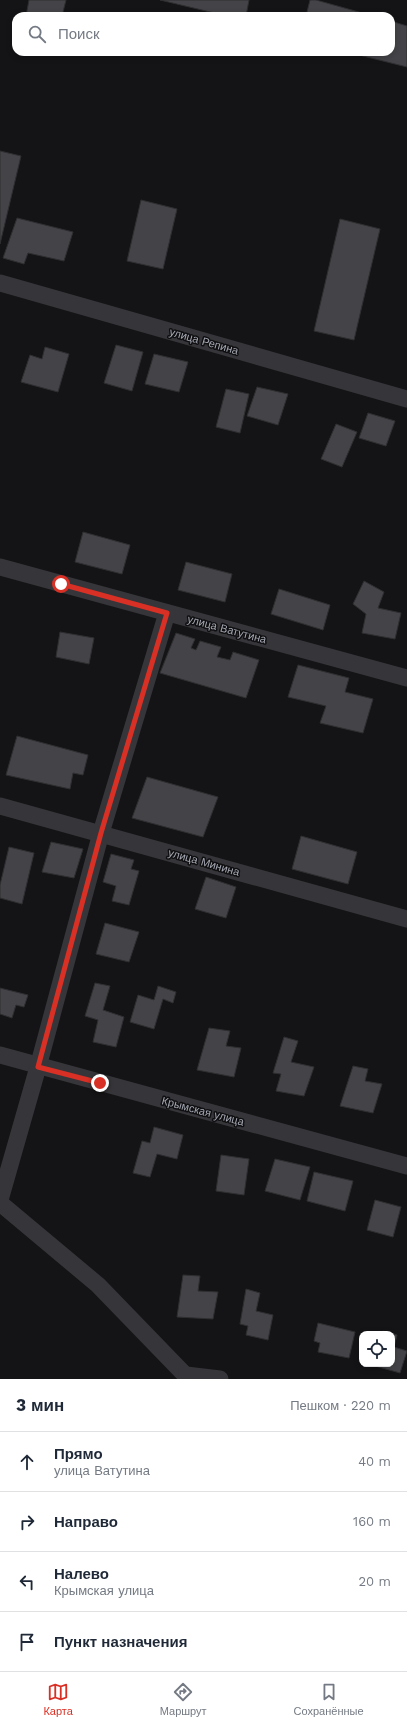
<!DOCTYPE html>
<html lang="ru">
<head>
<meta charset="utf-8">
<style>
  :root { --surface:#fff; --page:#f6f6f7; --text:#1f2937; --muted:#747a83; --line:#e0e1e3; --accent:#d93025 }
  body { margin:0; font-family:"Work Sans",sans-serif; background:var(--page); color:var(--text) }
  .controls { position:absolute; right:12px; bottom:12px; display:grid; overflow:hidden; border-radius:8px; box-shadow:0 2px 6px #0003 }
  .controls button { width:36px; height:36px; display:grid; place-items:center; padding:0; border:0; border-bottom:1px solid var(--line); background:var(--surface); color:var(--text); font:20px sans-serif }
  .stop { position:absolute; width:12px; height:12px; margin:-9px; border:3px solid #d93025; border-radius:50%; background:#fff }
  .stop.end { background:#d93025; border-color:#fff; box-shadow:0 1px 4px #0008 }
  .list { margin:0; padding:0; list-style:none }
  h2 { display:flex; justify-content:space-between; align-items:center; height:52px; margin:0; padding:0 16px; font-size:17px }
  h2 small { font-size:13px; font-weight:400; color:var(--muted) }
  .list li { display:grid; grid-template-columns:26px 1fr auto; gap:12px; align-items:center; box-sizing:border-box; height:60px; padding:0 16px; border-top:1px solid var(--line) }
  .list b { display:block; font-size:15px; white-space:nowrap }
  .list p { margin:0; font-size:13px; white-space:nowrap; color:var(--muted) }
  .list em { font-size:13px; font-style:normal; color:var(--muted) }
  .icon { flex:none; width:22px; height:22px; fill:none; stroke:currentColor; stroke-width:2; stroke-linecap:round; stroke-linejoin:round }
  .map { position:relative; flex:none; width:407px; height:1379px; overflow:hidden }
  .search { position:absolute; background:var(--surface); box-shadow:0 2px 6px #0003; left:12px; right:12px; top:12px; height:44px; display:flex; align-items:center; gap:10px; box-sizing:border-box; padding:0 14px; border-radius:12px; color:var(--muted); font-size:15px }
  .sheet { height:292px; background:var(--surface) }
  nav { display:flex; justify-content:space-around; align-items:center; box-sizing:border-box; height:56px; border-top:1px solid var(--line); background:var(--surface); font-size:11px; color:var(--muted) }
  nav a { display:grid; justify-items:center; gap:2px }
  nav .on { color:var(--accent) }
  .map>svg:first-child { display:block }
  .building { fill:#444448; stroke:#2f2e31 }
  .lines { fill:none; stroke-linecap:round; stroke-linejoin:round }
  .street { stroke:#36363a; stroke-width:17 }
  .route { stroke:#d93025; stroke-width:5 }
  .labels { text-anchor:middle; stroke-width:3; stroke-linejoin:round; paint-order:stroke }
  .street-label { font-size:11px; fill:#a7aab4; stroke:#0f0f11 }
</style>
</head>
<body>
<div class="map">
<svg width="407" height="1379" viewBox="0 0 407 1379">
  <rect width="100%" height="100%" fill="#141416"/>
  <g class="building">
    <polygon points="29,0 66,0 62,16 26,16"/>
    <polygon points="160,0 249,0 246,16 227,16"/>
    <polygon points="310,0 316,0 373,16 306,16"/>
    <polygon points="391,21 407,26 407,67 347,52 391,52"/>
    <polygon points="0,151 21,156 0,244"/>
    <polygon points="141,200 177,209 163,269 127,261"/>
    <polygon points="17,218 73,232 64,261 28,253 24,264 3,258"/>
    <polygon points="340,219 380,229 354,340 314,331"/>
    <polygon points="116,345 143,352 132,391 104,383"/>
    <polygon points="45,347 69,354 58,392 21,382 30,355 42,359"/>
    <polygon points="154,354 188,362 179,392 145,384"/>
    <polygon points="257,387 288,394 278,425 247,416"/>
    <polygon points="226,389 249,394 240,433 216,427"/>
    <polygon points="368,413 395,421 386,446 359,438"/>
    <polygon points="336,424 357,432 342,467 321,459"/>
    <polygon points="83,532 130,545 122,574 75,562"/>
    <polygon points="186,562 232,574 225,602 178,590"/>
    <polygon points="364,581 384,592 378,608 401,613 395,639 362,633 366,614 353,604"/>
    <polygon points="279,589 330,605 323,630 271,614"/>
    <polygon points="60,632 94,638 89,664 56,657"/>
    <polygon points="176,633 195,639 191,648 196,650 200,641 221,647 217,657 230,660 233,652 259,660 246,698 160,673"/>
    <polygon points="298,665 349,678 345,692 373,699 363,733 320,723 326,706 288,697"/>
    <polygon points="17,736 88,755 83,775 73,773 70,789 6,775"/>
    <polygon points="147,777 218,797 203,837 132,818"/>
    <polygon points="301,836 357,852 348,884 292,869"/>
    <polygon points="51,842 83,849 74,878 42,872"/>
    <polygon points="9,847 34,853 22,904 0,898 0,885"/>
    <polygon points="111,854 134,860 131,869 139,871 129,905 112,901 116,886 103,882"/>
    <polygon points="206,877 236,887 226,918 195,909"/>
    <polygon points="105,923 139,932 129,962 96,954"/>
    <polygon points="95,983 110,986 103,1010 124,1017 116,1047 93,1042 98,1020 85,1016"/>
    <polygon points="158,986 176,992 173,1003 163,999 154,1029 130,1022 138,995 154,1000"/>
    <polygon points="0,988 28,995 24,1007 16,1005 12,1018 0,1014"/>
    <polygon points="209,1028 230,1031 226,1046 241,1048 234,1077 197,1070"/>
    <polygon points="284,1037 298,1041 291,1062 314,1067 304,1096 276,1091 281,1074 273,1073"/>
    <polygon points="353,1066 368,1069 365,1081 382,1084 373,1113 340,1106"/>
    <polygon points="154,1127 183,1135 177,1159 157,1154 150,1177 133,1173 142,1141 150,1143"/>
    <polygon points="221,1155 249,1159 244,1195 216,1191"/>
    <polygon points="275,1159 310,1167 300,1200 265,1191"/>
    <polygon points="314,1172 353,1181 345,1211 307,1201"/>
    <polygon points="375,1200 401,1207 393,1237 367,1230"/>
    <polygon points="183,1275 200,1276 198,1291 218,1292 213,1319 177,1317"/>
    <polygon points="246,1289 260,1293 256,1311 273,1315 268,1340 246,1335 248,1326 240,1324"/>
    <polygon points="318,1323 355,1332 349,1358 318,1352 320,1343 314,1341"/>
    <polygon points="383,1331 397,1335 394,1347 407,1351 400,1373 375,1366 375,1364 392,1364 392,1334 383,1334"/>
  </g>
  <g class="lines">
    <g class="street">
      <polyline points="0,283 407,399"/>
      <polyline points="0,567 407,678"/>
      <polyline points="0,806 407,919"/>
      <polyline points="0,1055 407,1166"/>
      <polyline points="0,1200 38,1067 101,833 167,613"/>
      <polyline points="0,1203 98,1285 189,1379"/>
      <polyline points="186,1375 220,1379"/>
    </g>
  </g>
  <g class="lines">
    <polyline class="route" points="61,584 167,613 101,833 38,1067 100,1083"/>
  </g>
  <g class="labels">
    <g class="street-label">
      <text transform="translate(204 341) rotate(16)" y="4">улица Репина</text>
      <text transform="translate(227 629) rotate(15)" y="4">улица Ватутина</text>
      <text transform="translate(204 862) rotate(16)" y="4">улица Минина</text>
      <text transform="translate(203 1111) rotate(15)" y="4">Крымская улица</text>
    </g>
  </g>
</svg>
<div class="controls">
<button><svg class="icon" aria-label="locate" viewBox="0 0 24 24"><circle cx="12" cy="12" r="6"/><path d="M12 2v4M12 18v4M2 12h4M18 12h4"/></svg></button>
</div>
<div class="stop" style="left:61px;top:584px"></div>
<div class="stop end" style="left:100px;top:1083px"></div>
<div class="search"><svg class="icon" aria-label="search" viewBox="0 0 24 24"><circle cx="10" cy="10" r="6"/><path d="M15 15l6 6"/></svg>Поиск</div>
</div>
<section class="sheet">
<h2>3 мин<small>Пешком · 220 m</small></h2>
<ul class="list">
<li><svg class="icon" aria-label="ahead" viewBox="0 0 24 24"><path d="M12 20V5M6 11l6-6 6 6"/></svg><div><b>Прямо</b><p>улица Ватутина</p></div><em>40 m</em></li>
<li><svg class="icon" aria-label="right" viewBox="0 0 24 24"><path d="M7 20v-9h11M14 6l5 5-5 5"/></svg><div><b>Направо</b></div><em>160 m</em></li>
<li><svg class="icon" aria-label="left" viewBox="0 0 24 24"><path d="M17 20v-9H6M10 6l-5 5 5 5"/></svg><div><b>Налево</b><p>Крымская улица</p></div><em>20 m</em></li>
<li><svg class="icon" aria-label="arrive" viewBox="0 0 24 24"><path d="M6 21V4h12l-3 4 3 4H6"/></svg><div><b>Пункт назначения</b></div></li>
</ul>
</section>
<nav>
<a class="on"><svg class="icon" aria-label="map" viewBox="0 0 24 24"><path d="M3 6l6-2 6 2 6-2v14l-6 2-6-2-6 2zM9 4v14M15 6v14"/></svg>Карта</a>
<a><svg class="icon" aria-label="directions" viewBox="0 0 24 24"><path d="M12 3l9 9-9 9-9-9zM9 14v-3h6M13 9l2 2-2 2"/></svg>Маршрут</a>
<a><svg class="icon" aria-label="saved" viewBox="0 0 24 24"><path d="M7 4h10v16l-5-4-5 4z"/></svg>Сохранённые</a>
</nav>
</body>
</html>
